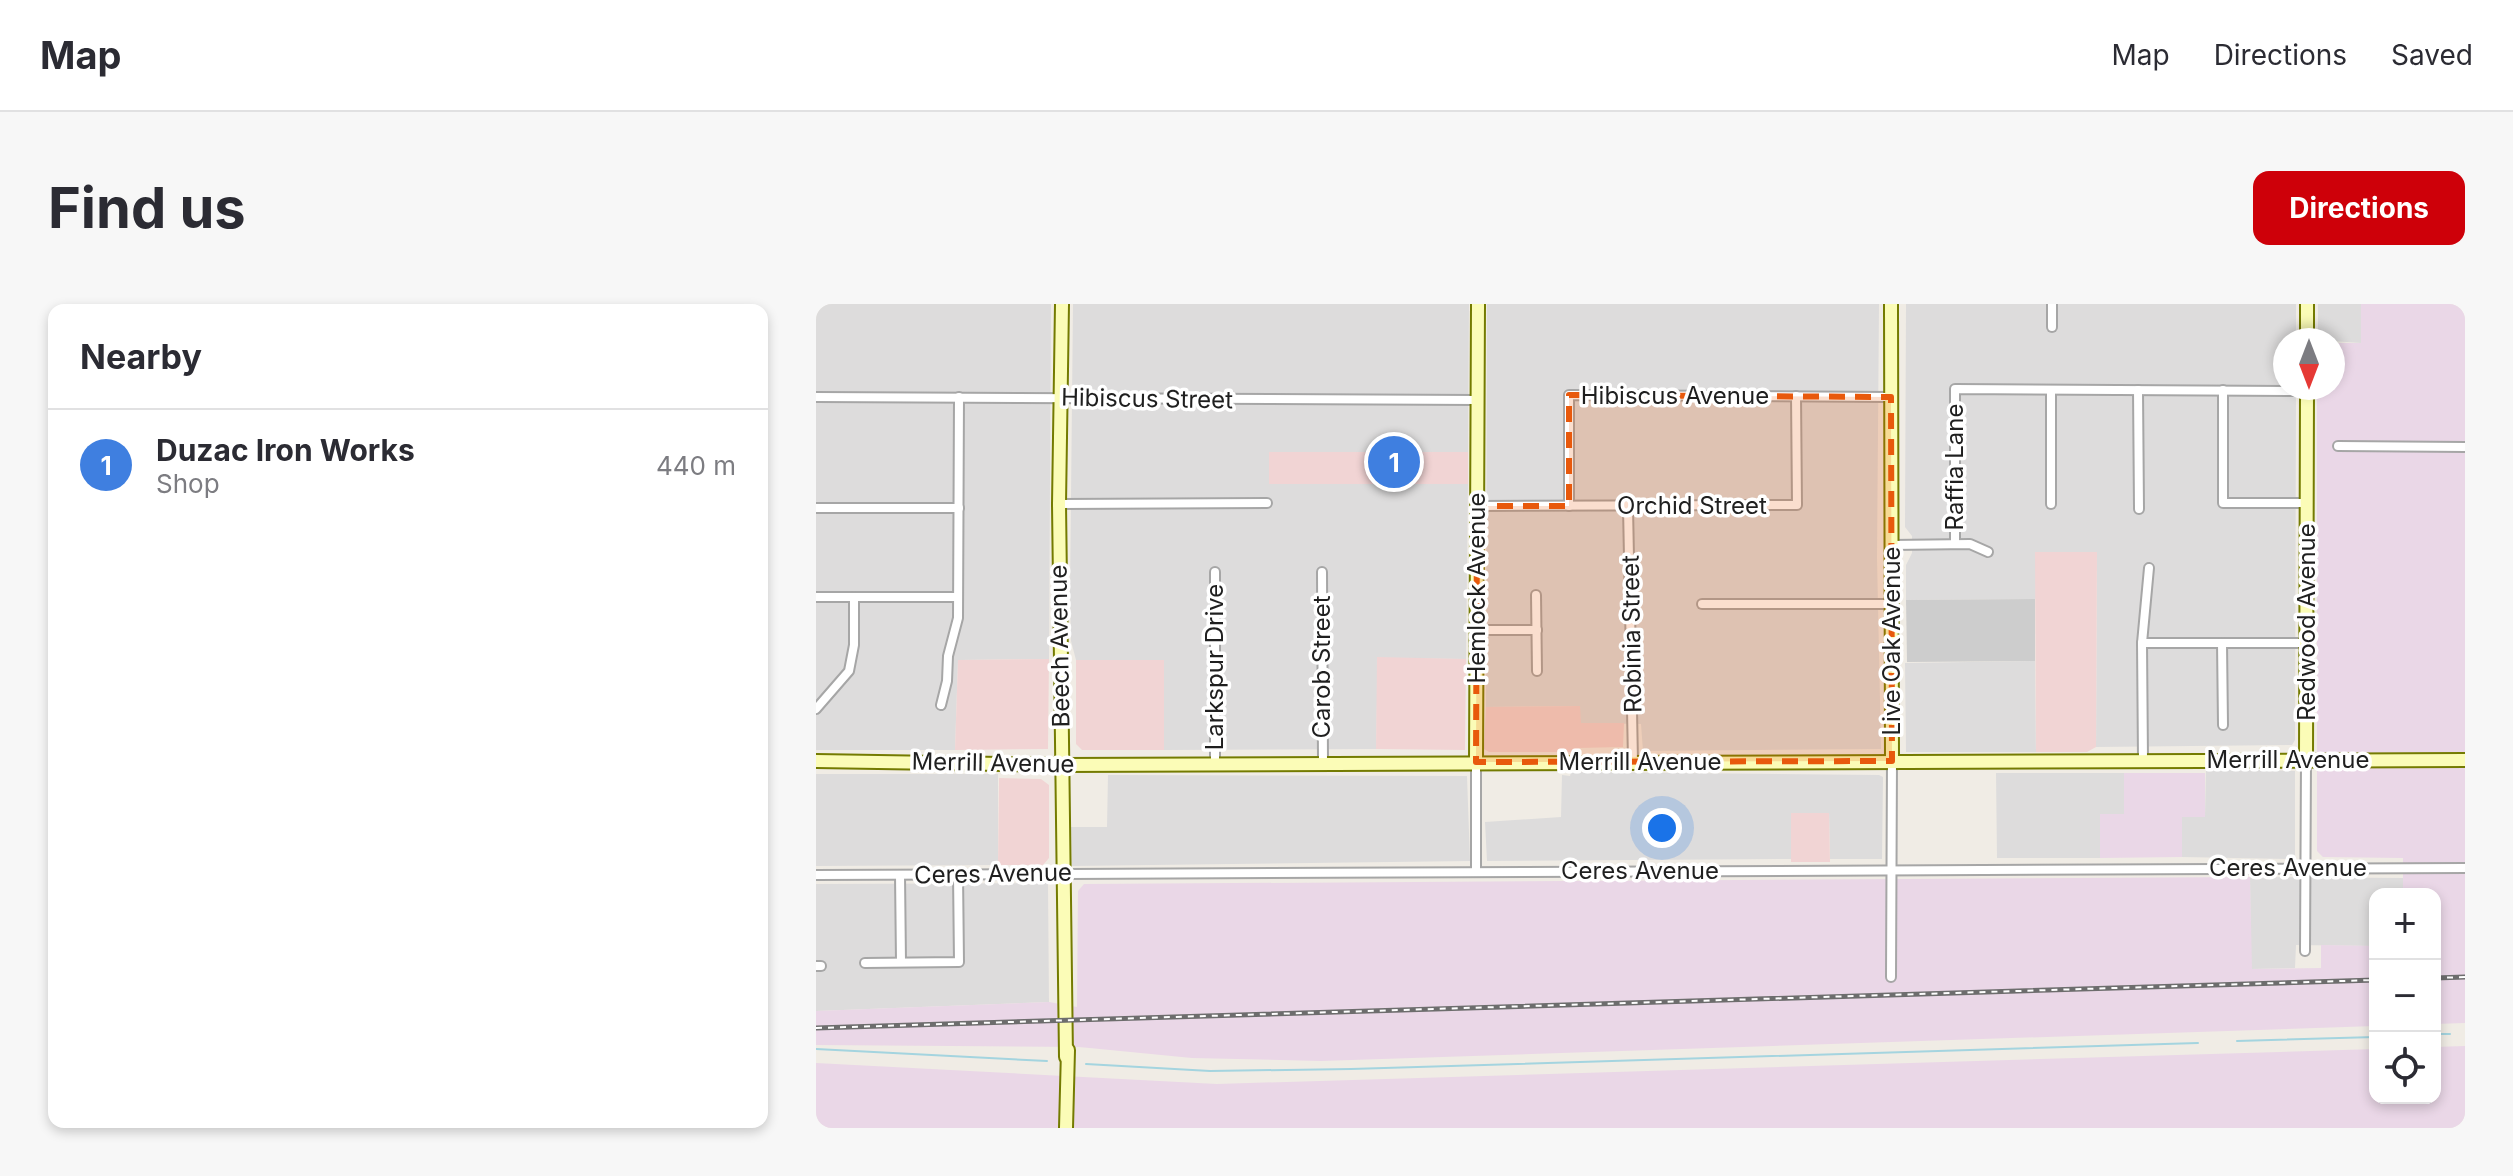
<!DOCTYPE html>
<html lang="en">
<head>
<meta charset="utf-8">
<style>
  :root { --surface:#fff; --page:#f7f7f7; --text:#2b2b33; --muted:#7c7c81; --line:#e1e1e2; --accent:#ce0009 }
  body { margin:0; font-family:Inter,sans-serif; background:var(--page); color:var(--text) }
  .controls { position:absolute; right:24px; bottom:24px; display:grid; overflow:hidden; border-radius:16px; box-shadow:0 4px 12px #0003 }
  .controls button { width:72px; height:72px; display:grid; place-items:center; padding:0; border:0; border-bottom:2px solid var(--line); background:var(--surface); color:var(--text); font:40px sans-serif }
  .compass { position:absolute; left:1457px; top:24px; width:72px; height:72px; border-radius:50%; background:var(--surface); box-shadow:0 4px 12px #0003; rotate:180deg }
  .you { position:absolute; left:846px; top:524px; width:28px; height:28px; margin:-20px; border:6px solid #fff; border-radius:50%; background:#1a73e8; box-shadow:0 0 0 12px #1a73e833 }
  .badge { display:grid; place-items:center; width:52px; height:52px; border-radius:50%; background:var(--accent); color:#fff; font-size:26px; font-weight:700 }
  .pin { position:absolute; translate:-50% -50%; border:4px solid #fff; box-shadow:0 2px 8px #0006 }
  .list { margin:0; padding:0; list-style:none }
  h2 { display:flex; justify-content:space-between; align-items:center; height:104px; margin:0; padding:0 32px; font-size:34px }
  h2 small { font-size:26px; font-weight:400; color:var(--muted) }
  .list li { display:grid; grid-template-columns:52px 1fr auto; gap:24px; align-items:center; box-sizing:border-box; height:112px; padding:0 32px; border-top:2px solid var(--line) }
  .list b { display:block; font-size:30px; white-space:nowrap }
  .list p { margin:0; font-size:26px; white-space:nowrap; color:var(--muted) }
  .list em { font-size:26px; font-style:normal; color:var(--muted) }
  .icon { flex:none; width:44px; height:44px; fill:none; stroke:currentColor; stroke-width:2; stroke-linecap:round; stroke-linejoin:round }
  .map { position:relative; flex:none; width:1649px; height:824px; overflow:hidden; border-radius:16px }
  header { display:flex; align-items:center; gap:48px; box-sizing:border-box; height:112px; padding:0 40px; background:var(--surface); border-bottom:2px solid var(--line) }
  header strong { font-size:38px }
  nav { display:flex; gap:44px; margin-inline-start:auto; font-size:28px }
  .intro { display:flex; align-items:center; justify-content:space-between; box-sizing:border-box; height:192px; padding:0 48px }
  h1 { margin:0; font-size:56px }
  .button { padding:20px 36px; border-radius:16px; background:var(--accent); color:#fff; font-size:28px; font-weight:700 }
  main { display:flex; gap:48px; padding:0 48px }
  aside { flex:1; background:var(--surface); border-radius:16px; box-shadow:0 4px 12px #0003 }
  .map>svg:first-child { display:block }
  .residential { fill:#dddcdc }
  .commercial { fill:#f1d4d4 }
  .industrial { fill:#ead7e7 }
  .religious { fill:#cdcdcd }
  .lines { fill:none; stroke-linecap:round; stroke-linejoin:round }
  .stream { stroke:#a4d4df; stroke-width:2 }
  .street-casing { stroke:#a6a6a6; stroke-width:12 }
  .secondary-casing { stroke:#747b01; stroke-width:16 }
  .street { stroke:#fff; stroke-width:8 }
  .secondary { stroke:#fbfcb7; stroke-width:12 }
  .rail-casing { stroke:#6d6d6d; stroke-width:5 }
  .rail { stroke:#fff; stroke-width:2; stroke-dasharray:6; stroke-linecap:butt }
  .marked { fill:#e8590c; fill-opacity:0.2; stroke:#e8590c; stroke-width:6; stroke-dasharray:16 10; stroke-linejoin:round }
  .labels { text-anchor:middle; stroke-width:7; stroke-linejoin:round; paint-order:stroke }
  .street-label { font-size:24px; fill:#1f1f1f; stroke:#fff }
</style>
</head>
<body>
<header>
<strong>Map</strong>
<nav><a>Map</a><a>Directions</a><a>Saved</a></nav>
</header>
<div class="intro"><h1>Find us</h1><a class="button">Directions</a></div>
<main>
<aside>
<h2>Nearby<small></small></h2>
<ul class="list">
<li><span class="badge" style="background:#3f7fe0">1</span><div><b>Duzac Iron Works</b><p>Shop</p></div><em>440 m</em></li>
</ul>
</aside>
<div class="map">
<svg width="1649" height="824" viewBox="0 0 1649 824">
  <rect width="100%" height="100%" fill="#f0ece5"/>
  <g class="residential">
    <polygon points="0,0 235,0 233,355 142,356 139,446 0,446"/>
    <polygon points="257,0 653,0 652,148 453,149 454,180 652,180 650,355 562,354 560,445 348,446 347,356 260,356 255,337 254,290"/>
    <polygon points="671,0 1063,0 1061,254 1065,445 827,447 825,420 764,419 764,402 670,403"/>
    <polygon points="1090,0 1480,0 1480,36 1469,36 1469,84 1480,84 1479,436 1476,441 1280,443 1281,248 1219,295 1090,296 1090,261 1096,249 1096,232 1089,223"/>
    <polygon points="1502,0 1545,0 1545,39 1502,36"/>
    <polygon points="1219,357 1220,448 1090,448 1089,359"/>
    <polygon points="1390,465 1479,467 1479,555 1366,553 1366,512 1389,512"/>
    <polygon points="755,468 1063,471 1067,473 1066,555 1014,555 1013,509 975,509 975,555 671,557 669,518 745,513 746,471 754,472"/>
    <polygon points="1180,469 1308,469 1308,510 1284,510 1284,554 1181,554"/>
    <polygon points="0,470 182,470 182,561 0,562"/>
    <polygon points="292,471 651,472 654,557 256,562 255,523 291,523"/>
    <polygon points="1434,573 1587,574 1587,590 1559,590 1559,642 1480,641 1479,664 1435,665"/>
    <polygon points="232,579 233,698 0,707 0,580"/>
  </g>
  <g class="commercial">
    <rect x="453" y="148" width="199" height="32"/>
    <polygon points="1219,248 1281,248 1280,443 1271,448 1220,448"/>
    <polygon points="561,353 650,355 649,446 560,445"/>
    <polygon points="233,355 232,445 139,446 142,356"/>
    <polygon points="260,356 348,356 348,446 266,446 260,440"/>
    <polygon points="764,402 765,419 808,419 807,443 763,444 759,448 673,448 668,445 670,403"/>
    <polygon points="183,474 225,475 233,481 233,554 227,561 182,561"/>
    <polygon points="975,509 1013,509 1014,558 975,558"/>
  </g>
  <g class="industrial">
    <polygon points="1545,0 1649,0 1649,719 1619,720 1619,590 1587,590 1587,554 1507,553 1501,547 1501,84 1517,84 1517,39 1545,39"/>
    <polygon points="1308,469 1389,469 1389,513 1366,513 1366,553 1284,554 1284,510 1308,510"/>
    <polygon points="1434,573 1436,665 1505,664 1505,641 1559,642 1559,722 505,757 376,754 263,743 0,741 0,707 233,698 261,703 262,587 268,580"/>
    <polygon points="1649,742 1649,824 0,824 0,759 401,780 1559,745 1559,794 1619,794 1619,743"/>
  </g>
  <polygon class="religious" points="1219,295 1219,357 1091,358 1090,296"/>
  <g class="lines">
    <g class="stream">
      <polyline points="1619,730 1634,730"/>
      <polyline points="1421,737 1559,733"/>
      <polyline points="0,745 231,757"/>
      <polyline points="270,760 394,767 535,765 1382,739"/>
    </g>
    <g class="street-casing">
      <g id="street">
        <polyline points="1236,0 1236,23"/>
        <polyline points="1235,86 1235,200"/>
        <polyline points="1322,86 1323,205"/>
        <polyline points="1407,86 1407,199 1491,199"/>
        <polyline points="0,93 661,96"/>
        <polyline points="1522,142 1649,143"/>
        <polyline points="243,200 451,199"/>
        <polyline points="661,202 981,201 980,92"/>
        <polyline points="753,202 753,91 1075,93"/>
        <polyline points="812,203 817,457"/>
        <polyline points="0,204 143,204"/>
        <polyline points="1139,240 1139,85 1491,87"/>
        <polyline points="1076,241 1154,240 1172,248"/>
        <polyline points="506,268 507,458"/>
        <polyline points="720,291 721,367"/>
        <polyline points="0,293 142,293"/>
        <polyline points="886,300 1075,300"/>
        <polyline points="661,326 721,326"/>
        <polyline points="1326,339 1491,339"/>
        <polyline points="1406,339 1407,421"/>
        <polyline points="125,401 131,377 132,352 142,314 143,93"/>
        <polyline points="0,405 33,367 38,341 38,293"/>
        <polyline points="1327,456 1326,339 1333,264"/>
        <polyline points="399,459 399,268"/>
        <polyline points="660,568 660,458"/>
        <polyline points="0,571 1649,564"/>
        <polyline points="84,571 85,658"/>
        <polyline points="1489,647 1490,457"/>
        <polyline points="49,659 143,658 142,570"/>
        <polyline points="0,662 5,662"/>
        <polyline points="1075,673 1076,457"/>
      </g>
    </g>
    <g class="secondary-casing">
      <g id="secondary">
        <polyline points="246,0 243,200 250,753"/>
        <polyline points="1075,0 1076,457"/>
        <polyline points="1491,36 1491,0"/>
        <polyline points="0,457 246,461 1649,456"/>
        <polyline points="1490,457 1491,84"/>
        <polyline points="660,458 662,0"/>
        <polyline points="250,824 252,746"/>
      </g>
    </g>
    <use href="#street" class="street"/>
    <use href="#secondary" class="secondary"/>
    <g class="rail-casing">
      <g id="rail">
        <polyline points="1619,674 1649,673"/>
        <polyline points="0,724 1559,676"/>
      </g>
    </g>
    <use href="#rail" class="rail"/>
  </g>
  <path class="marked" d="M 753,91 L 1075,93 L 1076,457 L 660,458 L 661,202 L 753,202 Z"/>
  <g class="labels">
    <g class="street-label">
      <text x="859" y="100">Hibiscus Avenue</text>
      <text transform="translate(331 95) rotate(1)" y="8">Hibiscus Street</text>
      <text transform="translate(1139 163) rotate(-90)" y="8">Raffia Lane</text>
      <text x="876" y="210">Orchid Street</text>
      <text transform="translate(661 284) rotate(-90)" y="8">Hemlock Avenue</text>
      <text transform="translate(1491 318) rotate(-90)" y="8">Redwood Avenue</text>
      <text transform="translate(816 330) rotate(-91)" y="8">Robinia Street</text>
      <text transform="translate(1076 337) rotate(-90)" y="8">Live Oak Avenue</text>
      <text transform="translate(244 342) rotate(-91)" y="8">Beech Avenue</text>
      <text transform="translate(399 363) rotate(-90)" y="8">Larkspur Drive</text>
      <text transform="translate(506 363) rotate(-90)" y="8">Carob Street</text>
      <text x="1472" y="464">Merrill Avenue</text>
      <text x="824" y="466">Merrill Avenue</text>
      <text transform="translate(177 459) rotate(1)" y="8">Merrill Avenue</text>
      <text x="1472" y="572">Ceres Avenue</text>
      <text x="824" y="575">Ceres Avenue</text>
      <text transform="translate(177 570) rotate(-1)" y="8">Ceres Avenue</text>
    </g>
  </g>
</svg>
<div class="controls">
<button>+</button>
<button>−</button>
<button><svg class="icon" aria-label="locate" viewBox="0 0 24 24"><circle cx="12" cy="12" r="6"/><path d="M12 2v4M12 18v4M2 12h4M18 12h4"/></svg></button>
</div>
<svg class="compass" viewBox="-18 -18 36 36"><path d="M0-13l5 13h-10z" fill="#e53935"/><path d="M0 13l5-13h-10z" fill="#7c7c81"/></svg>
<div class="you"></div>
<div class="pin badge" style="left:578px;top:158px;background:#3f7fe0">1</div>
</div>
</main>
</body>
</html>
